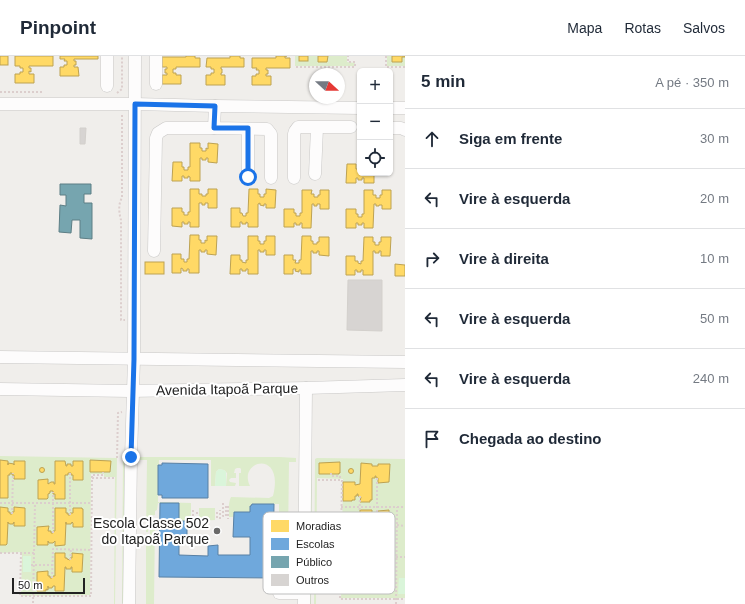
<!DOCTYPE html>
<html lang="pt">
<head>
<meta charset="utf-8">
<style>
  :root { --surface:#fff; --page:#f2f2f3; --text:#1f2937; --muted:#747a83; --line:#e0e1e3 }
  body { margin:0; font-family:Helvetica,sans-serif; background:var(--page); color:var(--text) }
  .controls { position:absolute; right:12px; top:12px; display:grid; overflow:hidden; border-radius:6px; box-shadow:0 1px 3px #0004 }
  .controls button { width:36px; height:36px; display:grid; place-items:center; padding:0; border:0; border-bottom:1px solid var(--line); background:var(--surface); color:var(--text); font:20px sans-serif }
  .compass { position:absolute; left:309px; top:12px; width:36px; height:36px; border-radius:50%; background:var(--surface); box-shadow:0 1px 3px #0004; rotate:111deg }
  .scale { position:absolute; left:12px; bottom:10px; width:73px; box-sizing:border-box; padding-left:4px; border:2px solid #222; border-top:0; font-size:11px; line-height:14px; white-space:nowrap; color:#222; -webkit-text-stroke:3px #fff; paint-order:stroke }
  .stop { position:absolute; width:12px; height:12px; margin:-9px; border:3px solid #1a73e8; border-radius:50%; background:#fff }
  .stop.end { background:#1a73e8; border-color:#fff; box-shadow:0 1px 4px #0008 }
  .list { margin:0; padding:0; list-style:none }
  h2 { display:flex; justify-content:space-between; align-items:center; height:52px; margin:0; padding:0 16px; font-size:17px }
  h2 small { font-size:13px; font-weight:400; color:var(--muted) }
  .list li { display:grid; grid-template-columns:26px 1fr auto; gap:12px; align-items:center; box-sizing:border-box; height:60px; padding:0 16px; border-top:1px solid var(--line) }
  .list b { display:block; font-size:15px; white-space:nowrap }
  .list em { font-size:13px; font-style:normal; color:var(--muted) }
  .icon { flex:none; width:22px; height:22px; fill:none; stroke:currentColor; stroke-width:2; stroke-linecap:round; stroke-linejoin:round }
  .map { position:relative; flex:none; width:405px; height:548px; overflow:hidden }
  header { display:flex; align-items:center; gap:24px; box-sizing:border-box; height:56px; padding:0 20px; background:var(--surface); border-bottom:1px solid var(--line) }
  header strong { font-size:19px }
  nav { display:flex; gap:22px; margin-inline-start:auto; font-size:14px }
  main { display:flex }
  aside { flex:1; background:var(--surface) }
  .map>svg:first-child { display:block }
  .grass { fill:#ddeccb }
  .park { fill:#daf5da }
  .homes { fill:#ffd966; stroke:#bda252 }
  .schools { fill:#6fa8dc; stroke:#5880a4 }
  .public { fill:#76a5af; stroke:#5d7e85 }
  .building { fill:#d7d4d2; stroke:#d3d0cc }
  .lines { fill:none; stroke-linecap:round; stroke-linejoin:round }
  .minor-casing { stroke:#c9c8c7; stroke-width:13 }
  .path { stroke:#dccecd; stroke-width:2; stroke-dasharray:2 2; stroke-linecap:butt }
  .minor { stroke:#fdfcfc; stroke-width:12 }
  .route { stroke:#1a73e8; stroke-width:5 }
  .poi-dot { fill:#6a6968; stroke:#fff; stroke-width:1.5 }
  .labels { text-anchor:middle; stroke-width:4; stroke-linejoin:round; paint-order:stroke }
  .street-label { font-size:14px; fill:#222; stroke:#fff }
  .poi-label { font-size:14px; fill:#222; stroke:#fff; text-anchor:end }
  .key { fill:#fff; stroke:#bdbdbd; stroke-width:1 }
  .key-label { font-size:11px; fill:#222 }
</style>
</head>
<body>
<header>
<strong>Pinpoint</strong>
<nav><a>Mapa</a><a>Rotas</a><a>Salvos</a></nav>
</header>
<main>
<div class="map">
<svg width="405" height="548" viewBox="0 0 405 548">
  <rect width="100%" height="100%" fill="#f0eeeb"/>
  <g class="grass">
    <polygon points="295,0 347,0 347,6 355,7 354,10 295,10"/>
    <rect x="387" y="0" width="18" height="10"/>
    <polygon points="0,400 117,402 115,548 114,548 115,421 104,421 104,418 91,418 90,539 21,540 22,496 0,497"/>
    <polygon points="123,400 125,400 124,547 122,547"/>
    <path d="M 140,401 L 280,401 L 296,402 L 296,406 L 289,406 L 288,485 L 279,484 L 279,448 L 252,448 L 250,456 L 234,456 L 233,461 L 229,461 C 229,454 228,447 231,441 L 269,442 L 273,440 C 285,393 237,404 250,430 L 239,430 L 239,417 L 241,417 L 241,413 L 240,412 L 237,412 L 235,413 L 234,417 L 236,417 L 236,422 L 231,422 L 229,424 L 230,426 L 236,427 L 235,430 L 226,430 L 227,417 L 224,414 L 219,413 L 216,416 L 215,430 L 211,430 L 211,404 L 159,404 L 158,446 L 191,447 L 191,462 L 188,463 L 187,465 L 179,465 L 179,447 L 158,447 L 157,454 L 155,455 L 155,459 L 149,460 L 148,476 L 146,476 L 147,404 L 140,404 Z"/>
    <polygon points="317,402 405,403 405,542 341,542 343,423 317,422 316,548 314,548 315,403"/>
    <polygon points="310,403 312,403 311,548 309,548"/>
    <polygon points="199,452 215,452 215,464 199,465"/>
    <polygon points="150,465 155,465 154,548 146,548 146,479 150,478"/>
  </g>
  <g class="park">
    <polygon points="219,413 224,414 226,416 226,430 215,430 216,416"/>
    <rect x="23" y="500" width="8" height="16"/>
    <polygon points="399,522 405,522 405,538 398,538"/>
  </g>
  <g class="homes">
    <rect x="0" y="0" width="8" height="9"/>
    <polygon points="15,0 53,0 53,10 29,10 29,12 31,12 31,16 29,15 29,18 34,18 34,27 15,27 15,18 20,18 20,16 23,16 23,12 20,12 20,10 15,10"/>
    <polygon points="60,0 98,0 98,3 74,3 74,5 76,5 76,9 74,9 74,11 78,11 79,20 60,20 60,11 64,11 64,9 67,9 67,5 64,5 65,3 60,3"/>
    <polygon points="186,0 195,0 195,2 200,2 200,11 176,11 176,13 173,13 173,17 176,17 176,19 181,19 181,28 162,28 162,19 167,19 167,17 165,17 165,13 167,13 167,11 162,11 162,1 186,1"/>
    <polygon points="230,0 240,0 240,2 244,2 244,11 221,11 221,13 222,13 222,17 221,17 221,19 225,19 225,29 206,29 206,19 211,19 211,17 214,17 214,13 211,13 211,11 206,11 207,2 230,2"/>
    <polygon points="276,0 287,0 285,0 285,2 290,2 290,12 266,12 266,14 268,14 268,18 266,18 266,20 271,20 271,29 252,29 252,20 256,20 256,18 259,18 259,14 256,14 257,12 252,12 252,2 276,2"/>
    <rect x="299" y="0" width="9" height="5"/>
    <polygon points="318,0 328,0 327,6 318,6"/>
    <polygon points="392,0 405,0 405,1 402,1 402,6 392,6"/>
    <polygon points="190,87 200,87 200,92 202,92 202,95 206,95 206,92 208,93 208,87 218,88 217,107 208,106 208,102 206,102 206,104 202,104 202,102 200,102 200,125 190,125 190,121 188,120 188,122 184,122 184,120 182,120 182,125 172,125 173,106 182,106 182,111 184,111 184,114 188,114 188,111 190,111"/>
    <rect x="390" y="89" width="1" height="19"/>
    <polygon points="347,108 356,108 356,113 358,113 358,115 360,115 360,117 374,117 374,127 364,127 364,122 362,122 362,124 358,124 358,122 356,122 356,127 346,127"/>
    <polygon points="190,133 199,133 199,138 202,138 202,140 206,140 206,138 208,138 208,133 217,133 217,152 208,152 208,147 205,147 205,149 202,149 202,147 199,147 199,171 190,171 190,166 188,166 188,168 184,168 184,166 182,166 182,171 172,170 172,152 182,152 182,156 184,156 184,159 188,159 188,156 190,156"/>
    <polygon points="249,133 258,133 258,138 260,138 260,141 264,141 264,138 266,138 266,133 276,134 275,152 266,152 266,148 264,148 264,150 260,149 260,147 258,148 258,171 248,171 248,167 246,166 246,168 242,168 242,166 240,166 240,171 231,171 231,152 240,152 240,157 242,157 243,160 246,160 246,157 248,157"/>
    <polygon points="302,134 312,134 311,138 314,138 314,141 318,141 318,139 320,139 320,134 329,134 329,153 320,153 320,148 317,148 317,150 314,150 314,148 312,148 311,172 302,172 302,167 300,167 300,169 296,169 296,167 294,167 294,171 284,171 284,153 294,153 294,157 296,157 296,160 300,160 300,157 302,157"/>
    <polygon points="364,134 373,134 373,139 376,139 376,142 380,142 380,139 382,139 382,134 391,134 391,153 382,153 382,149 379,149 379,150 376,150 376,148 374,148 373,172 364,172 364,167 362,167 362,169 358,169 358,167 356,167 356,172 346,172 346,153 356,153 356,158 358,158 358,161 362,161 362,158 364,158"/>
    <polygon points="190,179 199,179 199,184 201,184 201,187 205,187 205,184 207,185 207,180 217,180 216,199 207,198 207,194 205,194 205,196 201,196 201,194 199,194 199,217 189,217 189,213 187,213 187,215 183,215 183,213 181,212 181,217 172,217 172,198 181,198 181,203 184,203 184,206 187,206 187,203 189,203"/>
    <polygon points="248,180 258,180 258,185 260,185 260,188 264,188 264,185 266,185 266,180 275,180 275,199 266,199 266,194 264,194 264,196 260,196 260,194 258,194 258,218 248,218 248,213 246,213 246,215 242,215 242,213 240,213 240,218 230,218 231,199 240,199 240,204 242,204 242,206 246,207 246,204 248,204"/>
    <polygon points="302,180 311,180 311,185 313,185 313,188 317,188 317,186 319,186 319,181 329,181 329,200 319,199 319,195 317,195 317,197 313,197 313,195 311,195 311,218 301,218 301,214 299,214 299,216 295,215 296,213 293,213 293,218 284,218 284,199 293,199 293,204 296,204 295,207 299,207 299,204 301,204"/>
    <polygon points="364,181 373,181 373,186 375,186 375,189 379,189 379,186 381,186 381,181 391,181 390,200 381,200 381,195 379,195 379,197 375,197 375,195 373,195 373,219 363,219 363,214 361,214 361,216 357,216 357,214 355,214 355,219 346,219 346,200 355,200 355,205 358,205 358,207 361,208 361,205 363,205"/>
    <rect x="145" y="206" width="19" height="12"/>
    <polygon points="395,208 405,209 405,220 395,220"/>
    <polygon points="0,404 8,405 8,409 8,407 14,408 14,409 14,405 25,405 25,423 14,423 14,419 12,419 12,417 10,417 10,419 8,419 8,442 0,442"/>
    <polygon points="90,404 111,405 110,416 90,416"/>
    <polygon points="55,405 65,405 66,410 67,410 67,408 71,408 71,410 73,410 73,405 83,405 83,424 73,424 73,419 71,419 71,417 68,417 68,419 65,419 65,443 55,443 55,438 53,438 53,435 50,435 50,437 48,438 48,442 47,443 38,443 38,424 48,423 48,428 51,426 54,426 54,428 55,428"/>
    <polygon points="340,406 340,417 339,417 339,418 319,418 319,407"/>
    <polygon points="361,407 372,408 372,410 378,410 378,408 390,408 389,426 378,427 378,422 376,422 376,420 375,420 375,422 372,422 372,444 370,444 370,446 360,446 361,441 358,440 358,438 357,438 357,440 355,440 355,444 352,444 352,445 343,445 343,426 355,426 355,429 360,428"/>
    <circle cx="42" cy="414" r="2.5"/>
    <circle cx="351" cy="415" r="2.5"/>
    <polygon points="0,451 8,452 8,456 10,456 10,458 12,458 12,456 14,456 14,451 25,452 25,470 14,470 14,466 13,468 10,468 8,467 8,466 7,488 6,489 0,489"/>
    <polygon points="55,452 66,452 66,457 68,457 68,459 70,459 70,457 73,457 73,452 82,452 82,453 83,453 83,471 73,471 73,467 72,466 71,468 66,468 66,466 65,489 55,490 55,485 53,487 49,487 48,485 48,489 37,489 37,471 49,470 48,475 51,475 51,477 53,477 53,475 55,475"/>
    <polygon points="360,454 372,454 372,458 374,458 374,460 378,459 378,455 389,454 389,472 387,473 387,474 378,473 378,469 375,470 372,470 372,468 372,472 371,490 370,490 370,492 360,492 360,487 358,488 358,489 352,490 352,492 342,492 343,473 345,473 345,472 354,472 354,476 356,476 356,478 360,478"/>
    <polygon points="55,497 65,497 65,502 67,502 67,503 70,504 70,502 72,502 72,497 83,498 82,516 72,516 72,511 71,511 71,513 66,513 66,511 65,511 64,535 55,535 55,530 53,530 52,532 48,532 48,530 48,534 46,533 46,535 37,535 37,516 48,515 48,520 50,520 50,522 52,522 53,520 55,520"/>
  </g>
  <g class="schools">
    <polygon points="162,407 208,408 208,442 162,442 162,439 158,439 158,409 162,409"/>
    <polygon points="160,447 179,447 179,465 187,465 187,481 179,481 179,499 208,500 208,490 218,489 218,499 250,499 250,481 233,481 234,456 250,456 250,450 251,450 252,448 274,448 273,522 159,521"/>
  </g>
  <polygon class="public" points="60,128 91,128 91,138 84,138 84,147 92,147 92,183 80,182 80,164 72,164 71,177 59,176 60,149 66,150 66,139 60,139"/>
  <g class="building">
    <polygon points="80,72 86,72 85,88 80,88"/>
    <polygon points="348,224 382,224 382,275 347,274"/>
  </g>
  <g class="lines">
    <g class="minor-casing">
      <g id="minor">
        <polyline points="156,28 156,0"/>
        <polyline points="107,30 107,0"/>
        <polyline points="0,48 135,48 215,50 360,52"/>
        <polyline points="215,50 214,72 267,73 271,78 271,122"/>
        <polyline points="390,52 405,52"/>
        <polyline points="390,72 401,72 405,74"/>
        <polyline points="248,73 248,121"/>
        <polyline points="315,118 317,72"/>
        <polyline points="294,122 294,78 295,75 298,71 351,71"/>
        <polyline points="154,195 156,82 158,77 166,72 214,72"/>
        <polyline points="0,301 405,306"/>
        <polyline points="0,333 130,335 306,332 405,329"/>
        <polyline points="279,537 304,537"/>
        <polyline points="129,548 131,401 134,303 135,0"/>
        <polyline points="304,548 306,332"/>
      </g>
    </g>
    <g class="path">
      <polyline points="386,0 386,11 405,11"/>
      <polyline points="296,11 355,11 355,6 348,6 348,0"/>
      <polyline points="389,15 389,11"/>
      <polyline points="0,36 43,36"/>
      <polyline points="117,37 122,33 122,0"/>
      <path d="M 122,59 L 122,142 C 118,148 119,157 121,164 L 121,264 L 125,264"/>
      <polyline points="117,402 118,357 122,356"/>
      <polyline points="70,417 70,459"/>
      <polyline points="331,417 331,420 340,420 340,424"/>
      <polyline points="92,422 92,419 103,419 103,416"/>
      <polyline points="318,424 342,424 340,543 405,543"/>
      <polyline points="0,447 92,447"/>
      <polyline points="223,447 223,460 226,460 226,450 228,450 228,463"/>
      <polyline points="341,451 405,451"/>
      <polyline points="193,454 193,462"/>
      <polyline points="12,458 13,417"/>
      <polyline points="377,460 377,420"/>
      <polyline points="197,462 197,454"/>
      <polyline points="217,462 217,454"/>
      <polyline points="220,463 220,454"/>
      <polyline points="397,469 405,470"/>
      <polyline points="53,477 53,436"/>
      <polyline points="359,478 360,438"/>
      <polyline points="0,497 34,497"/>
      <polyline points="21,497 20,540 91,540 92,422 114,422"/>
      <polyline points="341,497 397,497"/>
      <polyline points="376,497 376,506"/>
      <polyline points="396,501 405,501"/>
      <polyline points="70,504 71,493"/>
      <polyline points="31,509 53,509"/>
      <polyline points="52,522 53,493 91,494"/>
      <polyline points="358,524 359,497"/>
      <polyline points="33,547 35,447"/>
      <polyline points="396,548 397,451"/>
    </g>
    <use href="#minor" class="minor"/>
  </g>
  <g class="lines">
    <polyline class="route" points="131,401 134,303 135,48 215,50 214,72 248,72 248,121"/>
  </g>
  <circle class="poi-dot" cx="217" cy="475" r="4"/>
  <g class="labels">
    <g class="street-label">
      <text transform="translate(227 333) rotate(-1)" y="5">Avenida Itapoã Parque</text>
    </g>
    <g class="poi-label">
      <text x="209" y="472">Escola Classe 502<tspan x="209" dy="16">do Itapoã Parque</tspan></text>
    </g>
  </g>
  <rect x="263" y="456" width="132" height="82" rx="6" class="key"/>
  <rect x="271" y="464" width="18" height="12" fill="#ffd966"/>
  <rect x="271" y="482" width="18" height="12" fill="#6fa8dc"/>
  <rect x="271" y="500" width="18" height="12" fill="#76a5af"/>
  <rect x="271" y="518" width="18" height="12" fill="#d7d4d2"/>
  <g class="key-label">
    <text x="296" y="474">Moradias</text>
    <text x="296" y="492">Escolas</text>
    <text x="296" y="510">Público</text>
    <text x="296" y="528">Outros</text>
  </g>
</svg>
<div class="controls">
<button>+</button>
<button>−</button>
<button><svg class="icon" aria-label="locate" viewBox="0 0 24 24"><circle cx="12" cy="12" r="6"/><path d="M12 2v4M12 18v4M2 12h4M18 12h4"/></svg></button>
</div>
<svg class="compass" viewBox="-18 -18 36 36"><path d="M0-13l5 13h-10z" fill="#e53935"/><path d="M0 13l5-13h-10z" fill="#747a83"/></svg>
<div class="scale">50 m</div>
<div class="stop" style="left:248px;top:121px"></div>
<div class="stop end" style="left:131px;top:401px"></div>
</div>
<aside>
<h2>5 min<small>A pé · 350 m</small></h2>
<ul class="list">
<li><svg class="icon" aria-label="ahead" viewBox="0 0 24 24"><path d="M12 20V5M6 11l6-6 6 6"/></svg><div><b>Siga em frente</b></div><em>30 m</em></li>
<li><svg class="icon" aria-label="left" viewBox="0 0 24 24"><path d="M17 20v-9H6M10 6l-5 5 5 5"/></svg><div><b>Vire à esquerda</b></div><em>20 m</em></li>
<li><svg class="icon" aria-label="right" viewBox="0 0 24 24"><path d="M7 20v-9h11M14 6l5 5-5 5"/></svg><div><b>Vire à direita</b></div><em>10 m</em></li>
<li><svg class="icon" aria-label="left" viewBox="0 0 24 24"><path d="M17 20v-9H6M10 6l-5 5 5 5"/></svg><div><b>Vire à esquerda</b></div><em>50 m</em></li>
<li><svg class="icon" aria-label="left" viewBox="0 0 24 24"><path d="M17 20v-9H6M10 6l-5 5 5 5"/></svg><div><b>Vire à esquerda</b></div><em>240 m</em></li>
<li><svg class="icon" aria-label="arrive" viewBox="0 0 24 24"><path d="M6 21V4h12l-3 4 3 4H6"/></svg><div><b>Chegada ao destino</b></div></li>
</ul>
</aside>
</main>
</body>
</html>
